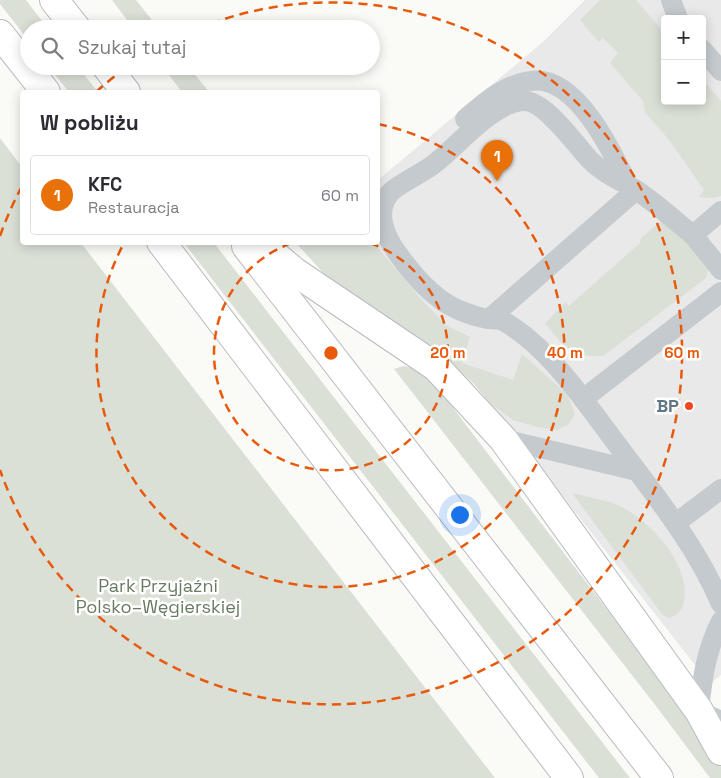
<!DOCTYPE html>
<html lang="pl">
<head>
<meta charset="utf-8">
<style>
  :root { --surface:#fff; --page:#f2f2f3; --text:#2b2b33; --muted:#7c7c81; --line:#e1e1e2; --accent:#0f766e }
  body { margin:0; font-family:"Space Grotesk",sans-serif; background:var(--page); color:var(--text) }
  .controls { position:absolute; right:15px; top:15px; display:grid; overflow:hidden; border-radius:5px; box-shadow:0 2px 12px #0003 }
  .controls button { width:45px; height:45px; display:grid; place-items:center; padding:0; border:0; border-bottom:1px solid var(--line); background:var(--surface); color:var(--text); font:25px sans-serif }
  .you { position:absolute; left:459px; top:514px; width:18px; height:18px; margin:-12px; border:4px solid #fff; border-radius:50%; background:#1a73e8; box-shadow:0 0 0 8px #1a73e833 }
  .badge { display:grid; place-items:center; width:32px; height:32px; border-radius:50%; background:var(--accent); color:#fff; font-size:16px; font-weight:700 }
  .pin { position:absolute; translate:-50% -41px; filter:drop-shadow(0 1px 2px #0008) }
  .pin::after { content:''; position:absolute; top:26px; width:18px; height:15px; background:inherit; clip-path:polygon(0 0,100% 0,50% 100%) }
  .list { margin:0; padding:0; list-style:none }
  h2 { display:flex; justify-content:space-between; align-items:center; height:65px; margin:0; padding:0 20px; font-size:21px }
  h2 small { font-size:16px; font-weight:400; color:var(--muted) }
  .list li { display:grid; grid-template-columns:32px 1fr auto; gap:15px; align-items:center; box-sizing:border-box; height:80px; margin:0 10px 10px; padding:0 10px; border:1px solid var(--line); border-radius:5px }
  .list b { display:block; font-size:19px; white-space:nowrap }
  .list p { margin:0; font-size:16px; white-space:nowrap; color:var(--muted) }
  .list em { font-size:16px; font-style:normal; color:var(--muted) }
  .icon { flex:none; width:28px; height:28px; fill:none; stroke:currentColor; stroke-width:2; stroke-linecap:round; stroke-linejoin:round }
  .map { position:relative; flex:none; width:721px; height:778px; overflow:hidden }
  .search { position:absolute; background:var(--surface); box-shadow:0 2px 12px #0003; left:20px; top:20px; width:360px; height:55px; display:flex; align-items:center; gap:12px; box-sizing:border-box; padding:0 18px; border-radius:28px; color:var(--muted); font-size:19px }
  .panel { position:absolute; background:var(--surface); box-shadow:0 2px 12px #0003; left:20px; top:90px; width:360px; height:155px; border-radius:5px }
  .map>svg:first-child { display:block }
  .built { fill:#e8e9e8; fill-rule:evenodd }
  .green { fill:#dae0d6 }
  .lines { fill:none; stroke-linecap:round; stroke-linejoin:round }
  .primary-casing { stroke:#b6bcc0; stroke-width:30 }
  .lane { stroke:#c5cace; stroke-width:20 }
  .primary { stroke:#fff; stroke-width:28 }
  .ring { fill:none; stroke:#e8590c; stroke-width:2.5; stroke-dasharray:9 6 }
  .poi-dot { fill:#f04621; stroke:#fff; stroke-width:2 }
  .labels { text-anchor:middle; stroke-width:5; stroke-linejoin:round; paint-order:stroke }
  .poi-label { font-size:18px; font-weight:bold; fill:#627785; stroke:#fff; text-anchor:end }
  .park-label { font-size:18px; fill:#687b62; stroke:#fff }
  .centre { fill:#e8590c; stroke:#fff; stroke-width:2.5 }
  .ring-label { font-size:15px; text-anchor:middle; font-weight:bold; fill:#e8590c; stroke:#fff; stroke-width:5; stroke-linejoin:round; paint-order:stroke }
</style>
</head>
<body>
<div class="map">
<svg width="721" height="778" viewBox="0 0 721 778">
  <rect width="100%" height="100%" fill="#fafaf7"/>
  <path class="built" d="M 585,0 L 721,0 L 721,675 L 710,684 L 364,243 L 378,242 L 378,180 L 543,42 ZM 665,19 L 702,19 L 702,101 L 665,101 Z"/>
  <g class="green">
    <polygon points="0,0 26,0 48,29 29,29 29,41 0,4"/>
    <polygon points="112,0 136,0 159,29 134,29"/>
    <polygon points="600,0 636,0 665,34 665,101 702,101 702,79 721,101 721,196 712,198 699,197 704,190 670,141 645,112 643,101 610,63 618,53 603,38 599,42 580,20"/>
    <polygon points="48,66 77,66 98,92 69,92"/>
    <polygon points="162,66 188,66 209,92 182,92"/>
    <polygon points="0,138 22,167 22,242 81,243 495,778 0,778"/>
    <path d="M 661,221 L 674,226 L 708,270 L 706,278 L 603,356 C 567,357 566,348 545,323 L 566,302 L 569,306 L 640,243 L 641,238 Z"/>
    <polygon points="184,243 214,243 630,778 599,778"/>
    <polygon points="296,243 374,243 421,299 447,326 470,337 462,363 513,380 522,354 567,394 575,414 568,425 557,430 537,427 513,420 491,404 474,384 441,355 336,287"/>
    <path d="M 404,366 C 419,369 426,376 437,387 L 713,748 L 721,767 L 721,778 L 710,778 L 656,706 L 394,369 Z"/>
    <path d="M 572,493 C 590,498 611,500 627,510 C 655,527 690,566 684,600 C 683,610 678,616 668,618 L 662,614 Z"/>
  </g>
  <g class="lines">
    <g class="primary-casing">
      <g id="primary">
        <polyline points="54,0 77,29"/>
        <polyline points="0,34 46,92"/>
        <polyline points="106,66 126,92"/>
        <polyline points="161,242 569,778"/>
        <polyline points="259,242 295,272 436,367 503,439 699,711 721,751"/>
        <polyline points="246,246 659,778"/>
      </g>
    </g>
    <g class="lane">
      <polyline points="671,0 678,19"/>
      <polyline points="702,49 721,71"/>
      <path d="M 465,119 C 485,102 505,84 531,81 C 576,74 613,153 628,185"/>
      <polyline points="721,211 693,235 721,270"/>
      <path d="M 693,235 C 674,220 656,203 636,190 C 620,180 603,174 589,159 C 575,144 544,99 523,101 C 492,103 458,146 434,164 C 421,174 406,180 393,190 C 373,208 384,235 398,254 C 413,275 435,300 459,310 C 468,314 478,317 488,319 C 492,319 496,319 500,320 C 508,322 518,331 525,336 C 561,365 588,406 616,443 C 654,494 696,545 721,604"/>
      <polyline points="489,319 636,190"/>
      <polyline points="583,399 721,292"/>
      <polyline points="503,439 637,471"/>
      <polyline points="676,523 721,489"/>
      <path d="M 721,621 C 706,650 702,680 699,711 L 721,721"/>
    </g>
    <use href="#primary" class="primary"/>
  </g>
  <g class="ring">
    <path d="M370 243A117 117 0 1 1 292 243"/>
    <path d="M378 124A234 234 0 1 1 124 243"/>
    <path d="M0 236A351 351 0 0 1 21 188M96 92A351 351 0 0 1 127 67M197 29A351 351 0 1 1 0 470"/>
  </g>
  <circle class="poi-dot" cx="689" cy="406" r="5"/>
  <g class="labels">
    <g class="poi-label">
      <text x="679" y="412">BP</text>
    </g>
    <g class="park-label">
      <text x="158" y="592">Park Przyjaźni<tspan x="158" dy="21">Polsko–Węgierskiej</tspan></text>
    </g>
  </g>
  <circle cx="331" cy="353" r="8" class="centre"/>
  <g class="ring-label">
    <text x="448" y="358">20 m</text>
    <text x="565" y="358">40 m</text>
    <text x="682" y="358">60 m</text>
  </g>
</svg>
<div class="controls">
<button>+</button>
<button>−</button>
</div>
<div class="you"></div>
<div class="pin badge" style="left:497px;top:181px;background:#e8710a">1</div>
<div class="search"><svg class="icon" aria-label="search" viewBox="0 0 24 24"><circle cx="10" cy="10" r="6"/><path d="M15 15l6 6"/></svg>Szukaj tutaj</div>
<section class="panel">
<h2>W pobliżu<small></small></h2>
<ul class="list">
<li><span class="badge" style="background:#e8710a">1</span><div><b>KFC</b><p>Restauracja</p></div><em>60 m</em></li>
</ul>
</section>
</div>
</body>
</html>
